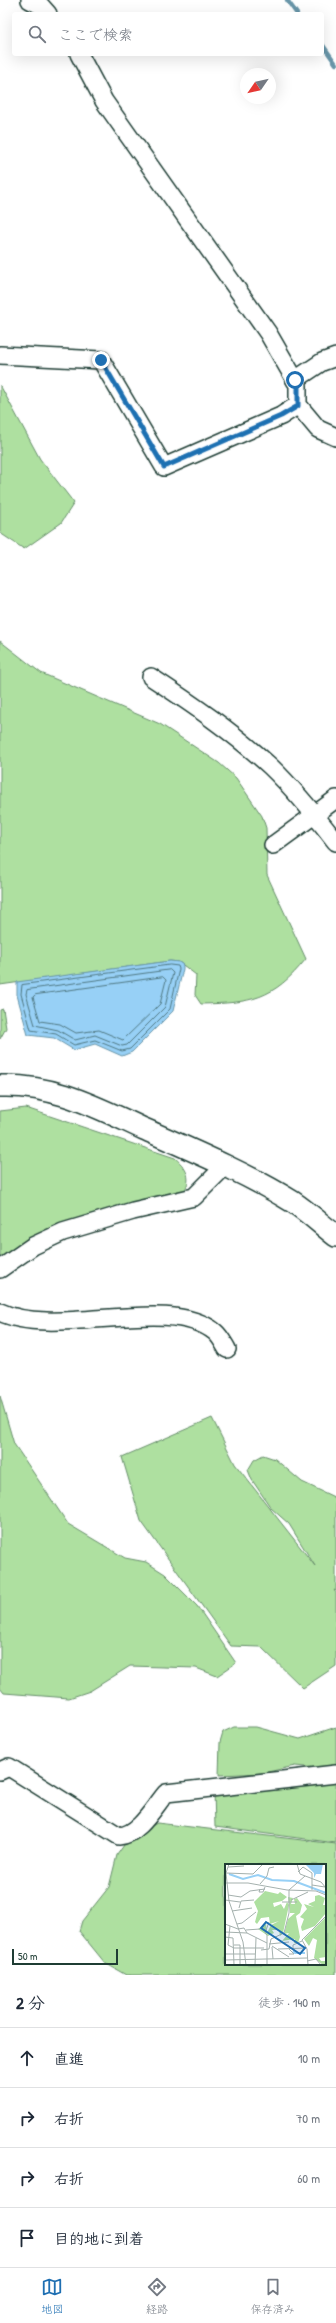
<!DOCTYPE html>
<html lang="ja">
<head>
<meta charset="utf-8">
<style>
  :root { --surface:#fff; --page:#f2f2f3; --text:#1f2937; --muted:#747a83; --line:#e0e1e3; --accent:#1f6fb2 }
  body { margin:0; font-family:"Patrick Hand","Klee One",sans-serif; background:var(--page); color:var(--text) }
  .compass { position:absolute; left:240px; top:68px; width:36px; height:36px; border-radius:50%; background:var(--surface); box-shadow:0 4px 16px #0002; rotate:236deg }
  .scale { position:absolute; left:12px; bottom:10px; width:106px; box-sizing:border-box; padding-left:4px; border:2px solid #1f3d34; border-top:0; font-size:11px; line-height:14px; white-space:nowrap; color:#1f3d34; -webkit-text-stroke:3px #fff; paint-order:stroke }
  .stop { position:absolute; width:12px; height:12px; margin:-9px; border:3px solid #1f6fb2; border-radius:50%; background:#fff }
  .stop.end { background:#1f6fb2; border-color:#fff; box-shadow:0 1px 4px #0008 }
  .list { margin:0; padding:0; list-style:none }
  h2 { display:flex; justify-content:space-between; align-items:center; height:52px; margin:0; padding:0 16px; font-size:17px }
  h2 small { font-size:13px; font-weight:400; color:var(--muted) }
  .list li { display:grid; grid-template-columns:26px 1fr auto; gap:12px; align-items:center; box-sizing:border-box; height:60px; padding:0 16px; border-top:1px solid var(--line) }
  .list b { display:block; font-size:15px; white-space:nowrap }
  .list em { font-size:13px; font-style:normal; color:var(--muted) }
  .icon { flex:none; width:22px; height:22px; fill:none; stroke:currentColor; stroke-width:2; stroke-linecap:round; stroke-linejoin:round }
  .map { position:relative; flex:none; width:336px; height:1975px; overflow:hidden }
  .search { position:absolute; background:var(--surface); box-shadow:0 4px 16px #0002; left:12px; right:12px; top:12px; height:44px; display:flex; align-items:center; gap:10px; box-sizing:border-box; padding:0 14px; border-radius:4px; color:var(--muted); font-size:15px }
  .sheet { height:292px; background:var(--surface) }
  nav { display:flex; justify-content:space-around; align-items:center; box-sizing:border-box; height:56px; border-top:1px solid var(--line); background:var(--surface); font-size:11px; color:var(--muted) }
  nav a { display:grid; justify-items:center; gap:2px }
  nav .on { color:var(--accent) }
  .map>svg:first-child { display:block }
  .green { fill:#aee0a0; stroke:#668e6a; fill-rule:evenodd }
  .water { fill:#97d0f6; stroke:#6795a8 }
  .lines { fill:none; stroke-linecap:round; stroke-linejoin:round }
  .shore { stroke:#4f7882; stroke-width:1 }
  .stream { stroke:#6795a8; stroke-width:4.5 }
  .minor-casing { stroke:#1f3d34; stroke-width:20 }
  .tertiary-casing { stroke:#1f3d34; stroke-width:24 }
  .minor { stroke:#fff; stroke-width:17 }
  .tertiary { stroke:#fff; stroke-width:21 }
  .route { stroke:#1f6fb2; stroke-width:5 }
  .inset-river { fill:none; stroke:#97d0f6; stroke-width:2 }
  .inset-road { fill:none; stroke:#a5b1ae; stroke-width:1 }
  .view { fill:#1f6fb2; fill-opacity:0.15; stroke:#1f6fb2; stroke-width:2 }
  .inset-edge { fill:none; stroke:#1f3d34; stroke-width:2 }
</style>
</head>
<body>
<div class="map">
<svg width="336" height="1975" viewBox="0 0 336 1975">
  <rect width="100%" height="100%" fill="#fff"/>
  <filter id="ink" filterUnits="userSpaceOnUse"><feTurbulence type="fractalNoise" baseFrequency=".025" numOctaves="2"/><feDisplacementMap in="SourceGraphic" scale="8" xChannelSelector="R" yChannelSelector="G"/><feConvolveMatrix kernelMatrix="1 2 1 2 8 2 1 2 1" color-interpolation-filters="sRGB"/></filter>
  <g filter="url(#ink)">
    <g class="green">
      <polygon points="0,385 40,459 74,503 61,523 24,549 0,533"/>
      <path d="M 0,641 L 41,673 L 160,724 L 219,763 L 236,778 L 262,816 L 266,828 L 267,875 L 306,959 C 273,1000 251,1003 201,1004 L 195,995 L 196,975 L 179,962 L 170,961 L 0,985 Z"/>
      <polygon points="3,1009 6,1028 0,1039 0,1010"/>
      <path d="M 26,1108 L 175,1158 C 189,1170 193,1182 180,1197 L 0,1263 L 0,1111 Z"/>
      <polygon points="0,1396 14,1444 68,1524 125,1558 146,1562 165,1574 197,1606 236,1663 217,1676 196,1668 130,1666 90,1691 69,1698 4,1693 0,1688"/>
      <polygon points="212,1418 235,1464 315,1566 289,1524 271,1508 252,1480 248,1470 254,1460 263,1455 275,1459 302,1482 336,1498 336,1591 334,1590 336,1593 336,1666 303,1688 261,1647 231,1646 141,1521 122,1457"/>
      <polygon points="234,1727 256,1727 300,1739 336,1727 336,1770 295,1766 263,1773 219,1775 220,1742 223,1732"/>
      <polygon points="336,1782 336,1843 215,1827 214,1791"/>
      <path d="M 157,1823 L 336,1844 L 336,1975 L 126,1975 L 105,1963 L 79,1931 L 82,1921 L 109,1887 L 117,1855 L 129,1838 ZM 226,1865 L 325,1865 L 325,1964 L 226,1964 Z"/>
    </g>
    <polygon class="water" points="170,961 179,962 183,965 183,969 173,1011 132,1052 122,1056 95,1044 74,1050 54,1038 28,1035 17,995 17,982"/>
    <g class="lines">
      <g class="shore">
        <polygon points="170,965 178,966 179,969 170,1009 130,1049 122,1051 95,1040 74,1045 56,1034 31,1030 21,994 22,985"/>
        <polygon points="170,970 173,973 165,1007 127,1045 122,1046 95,1035 75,1040 58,1030 35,1025 26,994 27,990"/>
        <polygon points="163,977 166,980 160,1004 123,1040 99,1030 76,1033 60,1024 40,1021 33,997 35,995"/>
      </g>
      <g class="stream">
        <polyline points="287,0 297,14"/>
        <polyline points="322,44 336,64"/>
      </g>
      <g class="minor-casing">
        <g id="minor">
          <polyline points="30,0 40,5 48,14"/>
          <polyline points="79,54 104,101 268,333 298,385 298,405 318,429 336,437"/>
          <polyline points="0,355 101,360 164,467 281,416 298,405"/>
          <polyline points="295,380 322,362 336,357"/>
          <path d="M 151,677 C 192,704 233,732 270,766 C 294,789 316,816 336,842"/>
          <polyline points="273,845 336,799"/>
          <polyline points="0,1269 33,1246 63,1232 133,1211 194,1197 226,1165"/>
          <path d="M 0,1312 C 56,1339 168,1294 215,1332 C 220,1336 224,1344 227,1349"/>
          <path d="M 0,1771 L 9,1767 L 119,1836 C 139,1835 154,1807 166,1793 L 336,1774"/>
        </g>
      </g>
      <g class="tertiary-casing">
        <path id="tertiary" d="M 0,1086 C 54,1084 96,1107 144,1129 C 194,1151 246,1173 293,1202 C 308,1212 322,1225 336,1236"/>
      </g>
      <use href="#minor" class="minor"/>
      <use href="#tertiary" class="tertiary"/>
    </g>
  </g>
  <g class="lines" filter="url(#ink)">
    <polyline class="route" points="101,360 164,467 281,416 298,406 298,385 295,380"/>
  </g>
  <g transform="translate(225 1864)">
    <rect width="101" height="101" fill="#fff"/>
    <path d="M 40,27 L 53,30 L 55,28 L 62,33 L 57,37 L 48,39 L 49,43 L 56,40 L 59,45 L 62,38 L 64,41 L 58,69 L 55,72 L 54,66 L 47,66 L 49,69 L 43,72 L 33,65 L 41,60 L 42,69 L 46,61 L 54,57 L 45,60 L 44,53 L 36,54 L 32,60 L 30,58 L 33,47 L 29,38 ZM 94,31 L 100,34 L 98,41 L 101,41 L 101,49 L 90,62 L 77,67 L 76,63 L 79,55 L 75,53 L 82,45 L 79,40 L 89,43 L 83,40 L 90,37 L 90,32 ZM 63,33 L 68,34 L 66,40 L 70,40 L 69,35 L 72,34 L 77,41 L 75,49 L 71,52 L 75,73 L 73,79 L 69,79 L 70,75 L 57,77 L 64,69 L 59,70 L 63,55 L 70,49 L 65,49 ZM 101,53 L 101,93 L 94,94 L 96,97 L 101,97 L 101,94 L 101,101 L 98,101 L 89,94 L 92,76 L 88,74 L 84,82 L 79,75 Z" fill="#aee0a0"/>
    <path d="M 80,0 L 98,0 L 96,10 L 91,10 L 89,14 L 89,9 Z" fill="#97d0f6"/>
    <path class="inset-river" d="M 4,10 L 18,15 L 33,11 L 47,16 L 69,17 L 101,29M 68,87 L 70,89 L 80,89"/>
    <path class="inset-road" d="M 4,0 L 1,9 L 4,37 L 18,78 L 21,101M 72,0 L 75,10 L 96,18 L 101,24M 3,3 L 19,2M 73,8 L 78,3 L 87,9 L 87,26M 1,9 L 28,10 L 38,0M 1,19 L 23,19 L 62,26 L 91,27 L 101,31M 35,20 L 42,12 L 44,4 L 49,3M 87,21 L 100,23M 35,25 L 34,28 L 38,28 L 40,23M 3,31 L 16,33 L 25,27 L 40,25M 0,36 L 15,38M 66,36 L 83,28M 57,38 L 72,38M 14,44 L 16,37 L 29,36M 7,47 L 27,44M 0,60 L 13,65 L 19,64 L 22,69M 12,60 L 17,59 L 31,48M 5,62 L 3,81 L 9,84M 21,66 L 35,65M 0,68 L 22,69 L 42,79M 0,73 L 8,74 L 9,101M 44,80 L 64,78M 9,81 L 15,81 L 15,101M 47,82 L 64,93M 47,83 L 48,95M 9,84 L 39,84M 68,84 L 68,81 L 77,77M 53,85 L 81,84M 36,86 L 44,85 L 46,75 L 59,69 L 64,49 L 64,26 L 80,12M 0,90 L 30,90M 64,90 L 69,90 L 64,85M 0,96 L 82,94M 82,97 L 91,95 L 96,101M 30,101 L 31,74M 42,101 L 42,71 L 40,69 L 44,58M 83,101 L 82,85 L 77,76 L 101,52"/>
    <path class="view" d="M 41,58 L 80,84 L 75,90 L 36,64 Z"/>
    <rect width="101" height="101" class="inset-edge"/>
  </g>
</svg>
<svg class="compass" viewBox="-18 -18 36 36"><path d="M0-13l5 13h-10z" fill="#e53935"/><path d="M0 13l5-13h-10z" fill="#747a83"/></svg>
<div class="scale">50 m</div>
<div class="stop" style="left:295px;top:380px"></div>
<div class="stop end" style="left:101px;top:360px"></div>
<div class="search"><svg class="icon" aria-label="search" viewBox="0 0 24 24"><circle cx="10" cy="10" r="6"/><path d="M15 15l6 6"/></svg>ここで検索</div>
</div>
<section class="sheet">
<h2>2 分<small>徒歩 · 140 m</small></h2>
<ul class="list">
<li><svg class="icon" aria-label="ahead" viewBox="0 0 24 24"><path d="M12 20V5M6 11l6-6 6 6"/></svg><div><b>直進</b></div><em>10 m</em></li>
<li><svg class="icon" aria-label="right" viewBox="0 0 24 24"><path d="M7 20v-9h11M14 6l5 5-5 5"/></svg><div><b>右折</b></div><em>70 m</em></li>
<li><svg class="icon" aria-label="right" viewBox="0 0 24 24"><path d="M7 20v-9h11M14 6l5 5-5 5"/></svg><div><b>右折</b></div><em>60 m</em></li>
<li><svg class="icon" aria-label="arrive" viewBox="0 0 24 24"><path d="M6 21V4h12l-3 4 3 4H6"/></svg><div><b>目的地に到着</b></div></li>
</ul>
</section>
<nav>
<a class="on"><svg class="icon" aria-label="map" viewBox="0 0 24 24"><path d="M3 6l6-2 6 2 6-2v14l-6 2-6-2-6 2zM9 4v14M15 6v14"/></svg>地図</a>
<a><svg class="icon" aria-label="directions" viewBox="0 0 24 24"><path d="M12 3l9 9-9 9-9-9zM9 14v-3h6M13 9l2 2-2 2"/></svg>経路</a>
<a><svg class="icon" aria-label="saved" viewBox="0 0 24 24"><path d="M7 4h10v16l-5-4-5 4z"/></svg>保存済み</a>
</nav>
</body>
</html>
